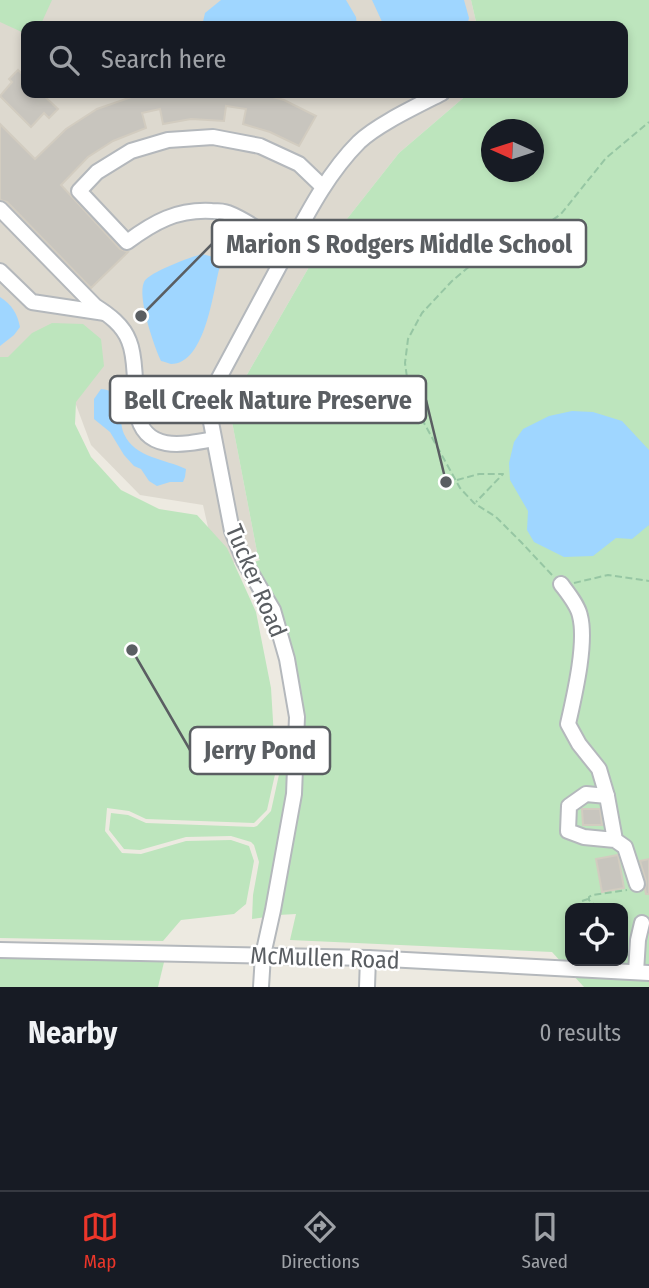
<!DOCTYPE html>
<html lang="en">
<head>
<meta charset="utf-8">
<style>
  :root { --surface:#171b24; --page:#242831; --text:#f1f3f6; --muted:#9ea1a6; --line:#363941; --accent:#eb362a }
  body { margin:0; font-family:"Fira Sans Condensed",sans-serif; background:var(--page); color:var(--text) }
  .controls { position:absolute; right:21px; bottom:21px; display:grid; overflow:hidden; border-radius:14px; box-shadow:0 4px 10px #0003 }
  .controls button { width:63px; height:63px; display:grid; place-items:center; padding:0; border:0; border-bottom:2px solid var(--line); background:var(--surface); color:var(--text); font:35px sans-serif }
  .compass { position:absolute; left:481px; top:119px; width:63px; height:63px; border-radius:50%; background:var(--surface); box-shadow:0 4px 10px #0003; rotate:273deg }
  .list { margin:0; padding:0; list-style:none }
  h2 { display:flex; justify-content:space-between; align-items:center; height:91px; margin:0; padding:0 28px; font-size:30px }
  h2 small { font-size:23px; font-weight:400; color:var(--muted) }
  .icon { flex:none; width:38px; height:38px; fill:none; stroke:currentColor; stroke-width:2; stroke-linecap:round; stroke-linejoin:round }
  .map { position:relative; flex:none; width:649px; height:987px; overflow:hidden }
  .search { position:absolute; background:var(--surface); box-shadow:0 4px 10px #0003; left:21px; right:21px; top:21px; height:77px; display:flex; align-items:center; gap:18px; box-sizing:border-box; padding:0 24px; border-radius:14px; color:var(--muted); font-size:26px }
  .sheet { height:203px; background:var(--surface) }
  nav { display:flex; justify-content:space-around; align-items:center; box-sizing:border-box; height:98px; border-top:2px solid var(--line); background:var(--surface); font-size:19px; color:var(--muted) }
  nav a { display:grid; justify-items:center; gap:4px }
  nav .on { color:var(--accent) }
  .map>svg:first-child { display:block }
  .education { fill:#ddd9cf }
  .green { fill:#bde5bd; fill-rule:evenodd }
  .water { fill:#9fd6ff }
  .building { fill:#c8c5be; stroke:#d2ccc0; stroke-width:2 }
  .lines { fill:none; stroke-linecap:round; stroke-linejoin:round }
  .minor-casing { stroke:#b4b8bc; stroke-width:18 }
  .path { stroke:#96c6a3; stroke-width:2; stroke-dasharray:7 3.5; stroke-linecap:butt }
  .minor { stroke:#fff; stroke-width:14 }
  .labels { text-anchor:middle; stroke-width:5; stroke-linejoin:round; paint-order:stroke }
  .street-label { font-size:24px; fill:#5a5e62; stroke:#fff }
  .leader { fill:none; stroke:#5a5e62; stroke-width:2.5 }
  .callout-dot { fill:#5a5e62; stroke:#fff; stroke-width:2.5 }
  .callout { fill:#fff; stroke:#5a5e62; stroke-width:2.5 }
  .callout-label { font-size:26px; text-anchor:middle; font-weight:bold; fill:#5a5e62 }
</style>
</head>
<body>
<div class="map">
<svg width="649" height="987" viewBox="0 0 649 987">
  <rect width="100%" height="100%" fill="#edeae1"/>
  <polygon class="education" points="0,0 471,0 477,26 26,26 26,93 469,93 399,153 309,267 229,406 258,557 217,567 203,505 140,495 91,445 75,402 0,365"/>
  <g class="green">
    <polygon points="0,0 52,0 40,26 26,26 26,34 0,22"/>
    <path d="M 471,0 L 649,0 L 649,968 L 563,964 L 552,952 L 290,940 L 296,914 L 278,915 L 302,716 L 251,563 L 260,560 L 258,557 L 229,406 L 309,267 L 399,153 L 469,93 L 623,93 L 623,26 L 477,26 ZM 491,130 L 534,130 L 534,172 L 491,172 ZM 570,908 L 623,908 L 623,961 L 570,961 Z"/>
    <polygon points="52,323 83,324 101,339 104,366 76,402 75,424 91,457 121,490 159,509 197,515 227,548 256,612 271,688 276,770 267,810 254,823 146,819 129,811 107,808 105,831 122,853 141,854 186,841 231,840 249,846 254,861 246,904 234,914 181,920 163,941 0,938 0,357 8,357 32,333"/>
    <polygon points="279,738 291,741 289,794 266,917 252,919 253,895 259,862 254,845 251,842 231,836 186,837 140,850 124,849 109,830 111,813 128,815 146,823 254,827 257,826 271,811 280,770"/>
    <polygon points="0,955 165,958 158,987 0,987"/>
    <polygon points="572,974 649,977 649,987 584,987"/>
  </g>
  <g class="water">
    <polygon points="221,0 346,0 356,17 357,26 202,26 205,13"/>
    <polygon points="372,0 464,0 469,18 467,26 384,26"/>
    <path d="M 202,254 L 217,258 L 220,266 C 213,290 206,364 171,364 C 170,364 163,361 161,361 C 154,346 137,297 144,282 C 149,272 191,257 202,254 Z"/>
    <path d="M 0,297 C 12,305 17,313 20,327 L 14,335 L 0,346 Z"/>
    <path d="M 101,389 C 125,390 117,417 124,434 C 135,458 165,459 186,469 L 185,477 L 183,482 L 170,482 L 157,486 L 149,481 L 141,469 L 134,466 L 124,455 L 110,432 L 94,419 L 94,399 Z"/>
    <polygon points="572,411 593,412 622,421 649,450 649,525 632,539 616,538 593,556 564,557 534,542 527,530 528,511 510,480 509,463 514,442 523,429 549,416"/>
  </g>
  <g class="building">
    <polygon points="18,70 26,78 26,93 41,93 58,109 49,118 44,113 31,127 0,96 12,82 9,79"/>
    <polygon points="143,93 258,93 284,100 316,116 299,146 270,132 243,124 246,109 226,106 224,121 191,119 163,124 160,109 142,113 146,128 113,141 88,157 61,185 120,249 128,252 91,288 7,202 0,200 0,124 35,159 66,129 97,109"/>
    <polygon points="582,809 600,809 602,825 583,825"/>
    <polygon points="618,855 624,888 602,892 596,859"/>
    <polygon points="649,859 649,894 646,894 645,889 646,881 640,861"/>
  </g>
  <g class="lines">
    <g class="minor-casing">
      <g id="minor">
        <path d="M 0,209 L 95,306 C 109,315 123,325 129,341 C 134,353 134,366 135,379 C 136,390 135,401 137,412 C 144,453 183,445 213,439"/>
        <path d="M 288,249 C 269,237 249,221 228,213 C 223,211 217,211 212,211 C 177,209 154,222 127,242 L 79,191 L 97,172 L 131,151 L 168,140 L 213,137 L 260,146 L 299,164 L 323,187"/>
        <polyline points="0,271 32,302 105,313"/>
        <path d="M 561,584 C 567,592 578,605 580,616 C 587,643 574,697 568,724 L 579,744 L 599,769 L 607,796"/>
        <polyline points="615,840 584,837 568,831 569,806 586,794 607,796 615,840 625,847 637,884"/>
        <polyline points="0,950 368,958 649,973"/>
        <polyline points="636,972 638,940 642,923"/>
        <path d="M 261,987 L 263,955 L 273,910 L 294,794 L 297,717 L 287,659 L 273,610 L 244,561 L 232,531 L 210,417 L 212,395 L 219,378 C 241,337 263,296 285,255 C 306,216 327,174 359,142 C 378,124 417,106 442,93"/>
        <polyline points="367,987 368,958"/>
      </g>
    </g>
    <g class="path">
      <polyline points="457,480 479,474 503,474 476,502"/>
      <polyline points="552,575 521,542 496,517 474,503 460,488 419,414 409,392 405,363 408,339 422,313 452,281 489,250 518,244 561,214 606,158 649,122"/>
      <polyline points="574,583 608,575 649,581"/>
      <polyline points="582,901 588,899"/>
      <polyline points="598,908 589,900 589,897 592,895 627,890"/>
    </g>
    <use href="#minor" class="minor"/>
  </g>
  <g class="labels">
    <g class="street-label">
      <text transform="translate(256 581) rotate(67)" y="8">Tucker Road</text>
      <text transform="translate(325 958) rotate(2)" y="8">McMullen Road</text>
    </g>
  </g>
  <path class="leader" d="M141 316L212 244M446 482L426 400M132 650L190 750"/>
  <g class="callout-dot">
    <circle cx="141" cy="316" r="7"/>
    <circle cx="446" cy="482" r="7"/>
    <circle cx="132" cy="650" r="7"/>
  </g>
  <g class="callout">
    <rect x="212" y="220" width="374" height="47" rx="7"/>
    <rect x="110" y="376" width="316" height="47" rx="7"/>
    <rect x="190" y="727" width="140" height="47" rx="7"/>
  </g>
  <g class="callout-label">
    <text x="399" y="253">Marion S Rodgers Middle School</text>
    <text x="268" y="409">Bell Creek Nature Preserve</text>
    <text x="260" y="759">Jerry Pond</text>
  </g>
</svg>
<div class="controls">
<button><svg class="icon" aria-label="locate" viewBox="0 0 24 24"><circle cx="12" cy="12" r="6"/><path d="M12 2v4M12 18v4M2 12h4M18 12h4"/></svg></button>
</div>
<svg class="compass" viewBox="-18 -18 36 36"><path d="M0-13l5 13h-10z" fill="#e53935"/><path d="M0 13l5-13h-10z" fill="#9ea1a6"/></svg>
<div class="search"><svg class="icon" aria-label="search" viewBox="0 0 24 24"><circle cx="10" cy="10" r="6"/><path d="M15 15l6 6"/></svg>Search here</div>
</div>
<section class="sheet">
<h2>Nearby<small>0 results</small></h2>
<ul class="list">
</ul>
</section>
<nav>
<a class="on"><svg class="icon" aria-label="map" viewBox="0 0 24 24"><path d="M3 6l6-2 6 2 6-2v14l-6 2-6-2-6 2zM9 4v14M15 6v14"/></svg>Map</a>
<a><svg class="icon" aria-label="directions" viewBox="0 0 24 24"><path d="M12 3l9 9-9 9-9-9zM9 14v-3h6M13 9l2 2-2 2"/></svg>Directions</a>
<a><svg class="icon" aria-label="saved" viewBox="0 0 24 24"><path d="M7 4h10v16l-5-4-5 4z"/></svg>Saved</a>
</nav>
</body>
</html>
